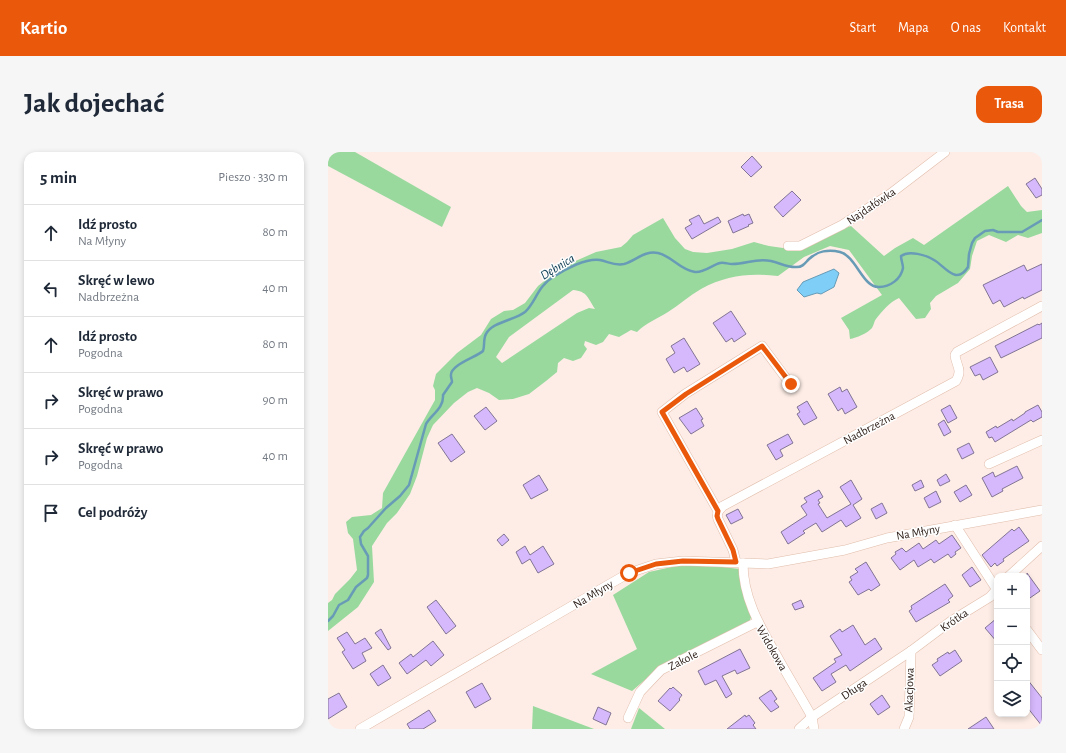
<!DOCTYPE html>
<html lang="pl">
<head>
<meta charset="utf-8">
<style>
  :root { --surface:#fff; --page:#f6f6f7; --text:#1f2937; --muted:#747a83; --line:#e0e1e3; --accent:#ea580c }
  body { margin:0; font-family:"Alegreya Sans",sans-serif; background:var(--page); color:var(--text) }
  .controls { position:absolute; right:12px; bottom:12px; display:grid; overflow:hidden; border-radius:8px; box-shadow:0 2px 6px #0003 }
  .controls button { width:36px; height:36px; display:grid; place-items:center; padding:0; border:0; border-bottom:1px solid var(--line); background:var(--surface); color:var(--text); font:20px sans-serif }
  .stop { position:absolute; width:12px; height:12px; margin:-9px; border:3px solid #ea580c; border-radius:50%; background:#fff }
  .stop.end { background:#ea580c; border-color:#fff; box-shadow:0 1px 4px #0008 }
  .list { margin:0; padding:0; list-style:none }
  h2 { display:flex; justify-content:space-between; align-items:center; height:52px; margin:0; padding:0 16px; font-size:17px }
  h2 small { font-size:13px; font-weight:400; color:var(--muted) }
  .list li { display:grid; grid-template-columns:26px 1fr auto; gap:12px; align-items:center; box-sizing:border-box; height:56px; padding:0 16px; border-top:1px solid var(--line) }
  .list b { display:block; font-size:15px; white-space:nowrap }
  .list p { margin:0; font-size:13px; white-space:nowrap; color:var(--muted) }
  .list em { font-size:13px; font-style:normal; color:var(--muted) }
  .icon { flex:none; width:22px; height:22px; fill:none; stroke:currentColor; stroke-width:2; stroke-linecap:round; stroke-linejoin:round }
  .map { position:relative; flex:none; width:714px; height:577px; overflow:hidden; border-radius:12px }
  header { display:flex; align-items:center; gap:24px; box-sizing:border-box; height:56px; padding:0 20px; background:var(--accent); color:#fff }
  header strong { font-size:19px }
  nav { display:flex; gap:22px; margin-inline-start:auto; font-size:14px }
  .intro { display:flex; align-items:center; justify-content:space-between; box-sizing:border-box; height:96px; padding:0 24px }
  h1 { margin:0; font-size:28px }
  .button { padding:10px 18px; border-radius:12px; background:var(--accent); color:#fff; font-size:14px; font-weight:700 }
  main { display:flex; gap:24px; padding:0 24px }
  aside { flex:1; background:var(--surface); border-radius:12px; box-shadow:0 2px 6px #0003 }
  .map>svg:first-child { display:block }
  .green { fill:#99d99e; fill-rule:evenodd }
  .water { fill:#7ecef8; stroke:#679bb6 }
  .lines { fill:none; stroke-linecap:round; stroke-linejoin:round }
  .stream { stroke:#679bb6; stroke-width:2.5 }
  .building { fill:#d6b8fc; stroke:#827494 }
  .minor-casing { stroke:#e1bcaa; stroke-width:10 }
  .minor { stroke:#fff; stroke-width:9 }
  .route { stroke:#ea580c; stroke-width:5 }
  .labels { text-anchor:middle; stroke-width:3; stroke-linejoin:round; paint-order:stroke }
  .street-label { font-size:12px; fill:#31231d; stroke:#fefefe }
  .water-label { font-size:13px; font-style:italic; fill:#124056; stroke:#fefefe }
</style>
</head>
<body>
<header>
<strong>Kartio</strong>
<nav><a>Start</a><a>Mapa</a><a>O nas</a><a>Kontakt</a></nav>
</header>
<div class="intro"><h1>Jak dojechać</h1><a class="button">Trasa</a></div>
<main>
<aside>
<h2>5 min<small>Pieszo · 330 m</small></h2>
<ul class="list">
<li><svg class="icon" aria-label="ahead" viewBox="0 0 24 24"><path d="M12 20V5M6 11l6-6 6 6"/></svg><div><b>Idź prosto</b><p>Na Młyny</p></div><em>80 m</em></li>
<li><svg class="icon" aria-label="left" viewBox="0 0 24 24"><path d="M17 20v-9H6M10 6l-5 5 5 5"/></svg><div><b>Skręć w lewo</b><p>Nadbrzeżna</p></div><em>40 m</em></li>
<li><svg class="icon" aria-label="ahead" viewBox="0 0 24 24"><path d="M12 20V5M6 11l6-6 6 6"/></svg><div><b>Idź prosto</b><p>Pogodna</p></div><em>80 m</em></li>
<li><svg class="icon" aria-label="right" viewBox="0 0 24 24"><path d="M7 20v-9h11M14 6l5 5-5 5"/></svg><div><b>Skręć w prawo</b><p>Pogodna</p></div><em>90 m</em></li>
<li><svg class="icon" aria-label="right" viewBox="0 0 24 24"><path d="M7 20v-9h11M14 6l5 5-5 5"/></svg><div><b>Skręć w prawo</b><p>Pogodna</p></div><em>40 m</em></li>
<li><svg class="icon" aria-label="arrive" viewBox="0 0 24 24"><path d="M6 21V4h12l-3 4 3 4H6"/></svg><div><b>Cel podróży</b></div></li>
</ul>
</aside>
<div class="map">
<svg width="714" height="577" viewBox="0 0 714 577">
  <rect width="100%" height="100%" fill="#fdede6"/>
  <g class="green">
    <polygon points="0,0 27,0 123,55 114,75 0,14"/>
    <path d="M 680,34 L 693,54 L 699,60 L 714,58 L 714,81 L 700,86 L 690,83 L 678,90 L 661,83 L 649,89 L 644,104 L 642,117 L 630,131 L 608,144 L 602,151 L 603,157 L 597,166 L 588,167 L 571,146 C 562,150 554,159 548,167 C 546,169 546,173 544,176 C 540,181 528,186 522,187 L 521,178 L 513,166 L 554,143 L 521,98 L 502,94 L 476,105 L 450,124 C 421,121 399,123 373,137 C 361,144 351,153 340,160 C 329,167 318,171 309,180 L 303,178 L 291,185 L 281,182 L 275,190 L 268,193 L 257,189 L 256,193 L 259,197 L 253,206 L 245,209 L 236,206 L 230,211 L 229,220 L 218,229 L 201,242 L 185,247 L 171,248 L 161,241 L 149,236 L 140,240 L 126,251 L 105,273 L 99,286 L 89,324 L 82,342 L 69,361 L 59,371 L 44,394 L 46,430 L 30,455 L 0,479 L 0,451 L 4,448 L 7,442 L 22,427 L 29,418 L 25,387 L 20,381 L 18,370 L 24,365 L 43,363 L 54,356 L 55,341 L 107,248 L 107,238 L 105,234 L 108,222 L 129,201 L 153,183 L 163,167 L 176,159 L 185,158 L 197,151 L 210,134 L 234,115 L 268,100 L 293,95 L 299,90 L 305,83 L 335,66 L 347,86 L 357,97 L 365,100 L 379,101 L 404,97 L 426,90 L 441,94 L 455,96 L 463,95 L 523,74 L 556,104 L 567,96 L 585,86 L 596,93 ZM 245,138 C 259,139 260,146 267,157 L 261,156 L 249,161 L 174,211 L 168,205 L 181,185 Z"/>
    <polygon points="348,414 385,414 412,417 424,463 420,473 326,520 304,539 263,522 309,497 285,443 321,420"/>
    <polygon points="205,554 266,577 204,577"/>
    <polygon points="311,556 337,577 303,577"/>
  </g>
  <polygon class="water" points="506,117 511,121 506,135 493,142 489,141 476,145 469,138 475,130"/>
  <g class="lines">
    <path class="stream" d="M 0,469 L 5,464 L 11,453 L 20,448 L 28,435 L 39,426 L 40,423 L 40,404 L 33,392 L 32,385 L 36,379 L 40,376 L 58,356 L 72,344 L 81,333 L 98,272 C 104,262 116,256 115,243 L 124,230 C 124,228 123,226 123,224 C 121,213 149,205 155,199 C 157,194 155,187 158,182 C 164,170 187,168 197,160 C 208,150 209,135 225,125 C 237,117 258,106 272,108 C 281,110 287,114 296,112 C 307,109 317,98 330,101 C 344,104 352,118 367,120 C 376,121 384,113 392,111 C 396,110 400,112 404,112 C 419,112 427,106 443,109 C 452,111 460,116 469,115 C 475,115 477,111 481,107 C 489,99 501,97 512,100 C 528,104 535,136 551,135 C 562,135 573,127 575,116 C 575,112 573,108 573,104 C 581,98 598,103 606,108 C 617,114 628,134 640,115 L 641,102 L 644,91 L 647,86 L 657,79 L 665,78 L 670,80 L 694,80 L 714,68"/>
  </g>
  <g class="building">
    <polygon points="424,4 434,15 423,25 413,15"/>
    <polygon points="707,26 714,37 714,43 708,46 698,32"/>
    <polygon points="464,39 473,48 455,65 446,55"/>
    <polygon points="415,62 416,64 421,62 425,71 420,73 421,74 405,81 400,69"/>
    <polygon points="371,63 376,72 390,65 393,70 364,87 357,76 364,72 361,68"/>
    <polygon points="714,112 714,138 696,147 695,145 676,155 672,148 665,152 655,133 696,113 699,119"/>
    <polygon points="403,159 418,182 406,190 404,186 398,190 385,171"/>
    <polygon points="714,171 714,186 673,206 667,194 710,172 711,173"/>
    <polygon points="356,186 372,212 359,220 356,215 346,221 338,207 347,201 343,194"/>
    <polygon points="662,205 670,220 655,228 652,222 647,224 642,215"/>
    <polygon points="512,235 514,240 519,237 529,255 517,262 514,256 510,259 500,242"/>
    <polygon points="479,249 489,266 476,273 469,262 472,260 469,255"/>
    <polygon points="622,253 629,266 620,271 613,258"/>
    <polygon points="710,253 714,260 714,265 705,270 703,268 667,290 664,285 661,286 658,280 668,274 669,276 684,267 685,269 697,261 697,260"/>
    <polygon points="158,255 169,269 157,278 146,264"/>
    <polygon points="368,256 375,267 373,268 376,274 363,282 351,266"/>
    <polygon points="616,268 623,280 616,284 610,272"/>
    <polygon points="124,282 137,300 123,310 110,291"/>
    <polygon points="460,282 465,291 452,298 455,304 448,308 439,293"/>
    <polygon points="641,291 646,301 634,307 629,297"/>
    <polygon points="689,314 695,326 674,337 675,339 664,345 654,326 665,320 667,325"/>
    <polygon points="618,322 622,329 612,334 609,328"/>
    <polygon points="211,323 220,338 203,347 195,333"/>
    <polygon points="523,328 534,347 525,353 533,366 518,375 513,368 494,380 488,371 475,379 477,381 460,392 453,380 479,363 473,354 479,350 476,346 491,338 495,345 490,348 492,351 490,352 499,366 523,352 512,335"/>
    <polygon points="593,328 596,335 587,339 584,333"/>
    <polygon points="638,333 644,343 632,350 626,340"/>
    <polygon points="608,339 613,350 601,356 596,346"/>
    <polygon points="554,351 559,361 548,367 543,357"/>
    <polygon points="410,357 415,366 403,372 398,363"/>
    <polygon points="691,375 701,389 675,407 676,409 669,414 667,411 663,415 654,403 684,377 686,379"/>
    <polygon points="176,382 181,388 174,394 169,388"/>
    <polygon points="624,383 633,396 627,400 628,402 623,406 620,402 606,411 603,407 590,415 586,408 572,418 563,406 568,402 567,400 574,396 578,400 591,391 595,397 608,388 611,392"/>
    <polygon points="197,394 202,403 215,394 226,412 210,421 202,407 194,412 188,400"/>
    <polygon points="538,410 552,433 543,439 541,437 530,443 521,430 524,428 522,425 530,420 527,417"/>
    <polygon points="644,415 653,428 642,435 634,423"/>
    <polygon points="699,421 712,439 699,448"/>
    <polygon points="617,432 625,444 620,448 622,450 588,470 581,459 584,457 583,454"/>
    <polygon points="108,448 128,474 118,482 99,455"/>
    <polygon points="473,448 476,455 467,458 464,452"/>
    <polygon points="669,466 669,490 657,476"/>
    <polygon points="525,473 537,493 547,486 554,497 522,519 518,513 503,522 508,530 494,539 485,526 508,510 506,507 514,503 502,484 512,477 514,480"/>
    <polygon points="53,477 63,496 60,498 47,481"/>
    <polygon points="19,480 27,492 37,486 44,496 34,501 38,509 25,517 14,500 17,498 9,486"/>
    <polygon points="105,489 116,503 103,514 98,508 79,522 71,511 83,502 85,505"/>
    <polygon points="412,497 422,516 409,522 407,518 394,524 404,542 398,546 388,528 377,533 370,519"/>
    <polygon points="627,498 634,509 612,524 604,513 610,509 609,507 620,500 621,502"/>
    <polygon points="55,513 63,526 50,534 42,522"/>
    <polygon points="699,527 714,546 714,574 699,555"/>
    <polygon points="154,531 163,547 147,556 138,540"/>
    <polygon points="345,535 354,543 351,547 352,548 342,559 330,549 342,536 343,537"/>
    <polygon points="443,538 449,547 446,549 451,555 443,560 431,546"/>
    <polygon points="11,541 19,555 0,567 0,547"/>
    <polygon points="554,543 562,555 550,563 542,552"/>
    <polygon points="270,555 283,561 278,573 265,567"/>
    <polygon points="101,558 108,569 95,577 82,577 79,572"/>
    <polygon points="417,563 418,565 421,563 427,571 425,573 428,577 399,577"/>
    <polygon points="658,565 666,577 640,577"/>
  </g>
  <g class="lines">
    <g class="minor-casing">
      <g id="minor">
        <polyline points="460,94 472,94 514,73 562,42 617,0"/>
        <polyline points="661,312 714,288"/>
        <polyline points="390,359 334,260 357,242 434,194 463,233"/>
        <polyline points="627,373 669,438"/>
        <path d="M 408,410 L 405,398 L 390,367 C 388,361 391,358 395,354 L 628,229 C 635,217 628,214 627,203 L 629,200 L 714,154"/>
        <path d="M 415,411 C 415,447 433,476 450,506 C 461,526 473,545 484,565 L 486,577"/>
        <polyline points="681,424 714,394"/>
        <polyline points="699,478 714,498"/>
        <polyline points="300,566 312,540 333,518 429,470"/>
        <polyline points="32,577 280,433 301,421 328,412 355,409 440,412 517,398 559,386 714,358"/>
        <polyline points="471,577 484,565 583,499 623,469 662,445 669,437"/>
        <polyline points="576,577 581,565 583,499"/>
      </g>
    </g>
    <use href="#minor" class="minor"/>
  </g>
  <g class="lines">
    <polyline class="route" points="301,421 328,412 355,409 408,410 405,398 390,367 389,364 390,359 334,260 358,242 434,194 463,232"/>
  </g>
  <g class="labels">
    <g class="street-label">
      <text transform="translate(543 54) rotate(-34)" y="4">Najdałówka</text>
      <text transform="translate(541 276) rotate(-28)" y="4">Nadbrzeżna</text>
      <text transform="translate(590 380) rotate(-10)" y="4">Na Młyny</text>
      <text transform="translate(265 442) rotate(-31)" y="4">Na Młyny</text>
      <text transform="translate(626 468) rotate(-34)" y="4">Krótka</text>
      <text transform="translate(444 496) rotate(60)" y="4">Widokowa</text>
      <text transform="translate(355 508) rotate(-27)" y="4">Zakole</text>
      <text transform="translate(526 537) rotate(-34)" y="4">Długa</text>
      <text transform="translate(581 538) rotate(-88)" y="4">Akacjowa</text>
    </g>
    <g class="water-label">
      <text transform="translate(229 114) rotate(-31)" y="5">Dębnica</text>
    </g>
  </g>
</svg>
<div class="controls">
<button>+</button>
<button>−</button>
<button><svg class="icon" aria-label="locate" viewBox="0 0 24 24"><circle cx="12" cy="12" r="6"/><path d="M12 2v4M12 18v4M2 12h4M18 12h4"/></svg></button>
<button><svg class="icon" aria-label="layers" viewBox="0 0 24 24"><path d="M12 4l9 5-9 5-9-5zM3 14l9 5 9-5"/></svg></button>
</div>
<div class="stop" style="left:301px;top:421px"></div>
<div class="stop end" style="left:463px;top:232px"></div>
</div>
</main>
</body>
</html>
